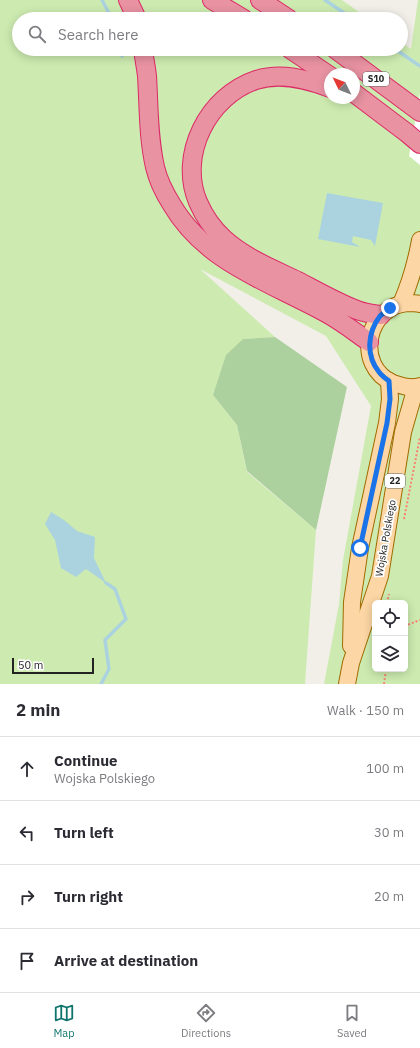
<!DOCTYPE html>
<html lang="en">
<head>
<meta charset="utf-8">
<style>
  :root { --surface:#fff; --page:#f2f2f3; --text:#2b2b33; --muted:#7c7c81; --line:#e1e1e2; --accent:#0f766e }
  body { margin:0; font-family:"IBM Plex Sans",sans-serif; background:var(--page); color:var(--text) }
  .controls { position:absolute; right:12px; bottom:12px; display:grid; overflow:hidden; border-radius:6px; box-shadow:0 2px 10px #0003 }
  .controls button { width:36px; height:36px; display:grid; place-items:center; padding:0; border:0; border-bottom:1px solid var(--line); background:var(--surface); color:var(--text); font:20px sans-serif }
  .compass { position:absolute; left:324px; top:68px; width:36px; height:36px; border-radius:50%; background:var(--surface); box-shadow:0 2px 10px #0003; rotate:313deg }
  .scale { position:absolute; left:12px; bottom:10px; width:82px; box-sizing:border-box; padding-left:4px; border:2px solid #222; border-top:0; font-size:11px; line-height:14px; white-space:nowrap; color:#222; -webkit-text-stroke:3px #fff; paint-order:stroke }
  .stop { position:absolute; width:12px; height:12px; margin:-9px; border:3px solid #1a73e8; border-radius:50%; background:#fff }
  .stop.end { background:#1a73e8; border-color:#fff; box-shadow:0 1px 4px #0008 }
  .list { margin:0; padding:0; list-style:none }
  h2 { display:flex; justify-content:space-between; align-items:center; height:52px; margin:0; padding:0 16px; font-size:17px }
  h2 small { font-size:13px; font-weight:400; color:var(--muted) }
  .list li { display:grid; grid-template-columns:26px 1fr auto; gap:12px; align-items:center; box-sizing:border-box; height:64px; padding:0 16px; border-top:1px solid var(--line) }
  .list b { display:block; font-size:15px; white-space:nowrap }
  .list p { margin:0; font-size:13px; white-space:nowrap; color:var(--muted) }
  .list em { font-size:13px; font-style:normal; color:var(--muted) }
  .icon { flex:none; width:22px; height:22px; fill:none; stroke:currentColor; stroke-width:2; stroke-linecap:round; stroke-linejoin:round }
  .map { position:relative; flex:none; width:420px; height:684px; overflow:hidden }
  .search { position:absolute; background:var(--surface); box-shadow:0 2px 10px #0003; left:12px; right:12px; top:12px; height:44px; display:flex; align-items:center; gap:10px; box-sizing:border-box; padding:0 14px; border-radius:22px; color:var(--muted); font-size:15px }
  .sheet { height:308px; background:var(--surface) }
  nav { display:flex; justify-content:space-around; align-items:center; box-sizing:border-box; height:56px; border-top:1px solid var(--line); background:var(--surface); font-size:11px; color:var(--muted) }
  nav a { display:grid; justify-items:center; gap:2px }
  nav .on { color:var(--accent) }
  .map>svg:first-child { display:block }
  .grass { fill:#cdebb0; fill-rule:evenodd }
  .forest { fill:#add19e }
  .water { fill:#aad3df }
  .pier { fill:#fff }
  .lines { fill:none; stroke-linecap:round; stroke-linejoin:round }
  .stream { stroke:#aad3df; stroke-width:3.5 }
  .primary-casing { stroke:#a06b00; stroke-width:18 }
  .highway-casing { stroke:#dc2a67; stroke-width:20 }
  .path { stroke:#fa8072; stroke-width:2; stroke-dasharray:2 2; stroke-linecap:butt }
  .primary { stroke:#fcd6a4; stroke-width:16 }
  .highway { stroke:#e892a2; stroke-width:18 }
  .route { stroke:#1a73e8; stroke-width:5 }
  .labels { text-anchor:middle; stroke-width:3.5; stroke-linejoin:round; paint-order:stroke }
  .shield { fill:#fff; stroke:#646464; stroke-width:1 }
  .shield-label { font-size:9px; font-weight:bold; fill:#222 }
  .street-label { font-size:10px; fill:#222; stroke:#fff }
</style>
</head>
<body>
<div class="map">
<svg width="420" height="684" viewBox="0 0 420 684">
  <rect width="100%" height="100%" fill="#f2efe9"/>
  <path class="grass" d="M 0,0 L 342,0 L 369,19 L 19,19 L 19,49 L 401,49 L 401,42 L 411,49 L 418,0 L 420,0 L 420,684 L 324,684 L 339,604 L 343,560 L 371,406 L 326,336 L 200,269 L 275,337 L 243,339 L 213,395 L 237,425 L 247,472 L 316,530 L 305,684 L 0,684 ZM 330,74 L 354,74 L 354,98 L 330,98 ZM 375,603 L 405,603 L 405,669 L 375,669 Z"/>
  <polygon class="forest" points="275,337 347,387 316,530 247,471 237,425 213,395 226,355 243,339"/>
  <g class="water">
    <polygon points="327,193 383,203 375,246 371,240 353,236 352,242 360,247 318,239"/>
    <polygon points="51,512 64,520 77,531 95,537 94,558 106,583 86,569 76,577 61,568 55,540 45,524"/>
  </g>
  <polygon class="pier" points="420,93 420,165 409,156"/>
  <g class="lines">
    <g class="stream">
      <polyline points="102,0 112,19"/>
      <polyline points="325,0 353,19"/>
      <polyline points="120,49 122,56"/>
      <polyline points="395,49 420,66"/>
      <polyline points="101,684 109,669 105,640 126,619 115,589 106,583"/>
    </g>
    <g class="primary-casing">
      <g id="primary">
        <path d="M 401,304 C 410,283 416,263 420,240"/>
        <path d="M 420,304 C 416,303 412,303 408,303 C 366,306 354,366 393,383 C 402,386 411,389 420,386"/>
        <polyline points="351,646 352,602 360,548 387,423 390,399 389,381"/>
        <polyline points="347,684 351,663 380,576 403,432 416,387"/>
      </g>
    </g>
    <g class="highway-casing">
      <g id="highway">
        <polyline points="128,0 137,19"/>
        <polyline points="212,0 244,19"/>
        <polyline points="260,0 289,19"/>
        <path d="M 143,49 C 144,58 146,67 147,76 C 149,107 148,136 155,167 C 158,180 165,194 172,205 C 206,263 270,282 326,313 C 341,321 355,332 369,342"/>
        <polyline points="290,49 330,76"/>
        <polyline points="335,49 420,112"/>
        <path d="M 330,88 C 307,79 281,72 256,80 C 208,96 178,155 198,202 C 204,216 213,229 224,239 C 245,258 273,269 298,281 C 317,291 338,303 357,310 C 364,313 373,314 381,315"/>
        <polyline points="354,93 407,133 420,144"/>
      </g>
    </g>
    <g class="path">
      <polyline points="404,519 420,437"/>
      <polyline points="387,603 389,594"/>
      <polyline points="405,627 407,625 420,620"/>
      <polyline points="384,684 386,669"/>
    </g>
    <use href="#primary" class="primary"/>
    <use href="#highway" class="highway"/>
  </g>
  <g class="lines">
    <path class="route" d="M 360,548 L 387,423 L 390,399 L 389,381 C 385,378 382,376 379,372 C 366,356 367,333 380,316 C 383,313 387,311 390,308"/>
  </g>
  <g class="labels">
    <g class="shield">
      <rect x="363" y="72" width="26" height="14" rx="3"/>
      <rect x="385" y="474" width="20" height="14" rx="3"/>
    </g>
    <g class="shield-label">
      <text x="376" y="82">S10</text>
      <text x="395" y="484">22</text>
    </g>
    <g class="street-label">
      <text transform="translate(385 538) rotate(-80)" y="4">Wojska Polskiego</text>
    </g>
  </g>
</svg>
<div class="controls">
<button><svg class="icon" aria-label="locate" viewBox="0 0 24 24"><circle cx="12" cy="12" r="6"/><path d="M12 2v4M12 18v4M2 12h4M18 12h4"/></svg></button>
<button><svg class="icon" aria-label="layers" viewBox="0 0 24 24"><path d="M12 4l9 5-9 5-9-5zM3 14l9 5 9-5"/></svg></button>
</div>
<svg class="compass" viewBox="-18 -18 36 36"><path d="M0-13l5 13h-10z" fill="#e53935"/><path d="M0 13l5-13h-10z" fill="#7c7c81"/></svg>
<div class="scale">50 m</div>
<div class="stop" style="left:360px;top:548px"></div>
<div class="stop end" style="left:390px;top:308px"></div>
<div class="search"><svg class="icon" aria-label="search" viewBox="0 0 24 24"><circle cx="10" cy="10" r="6"/><path d="M15 15l6 6"/></svg>Search here</div>
</div>
<section class="sheet">
<h2>2 min<small>Walk · 150 m</small></h2>
<ul class="list">
<li><svg class="icon" aria-label="ahead" viewBox="0 0 24 24"><path d="M12 20V5M6 11l6-6 6 6"/></svg><div><b>Continue</b><p>Wojska Polskiego</p></div><em>100 m</em></li>
<li><svg class="icon" aria-label="left" viewBox="0 0 24 24"><path d="M17 20v-9H6M10 6l-5 5 5 5"/></svg><div><b>Turn left</b></div><em>30 m</em></li>
<li><svg class="icon" aria-label="right" viewBox="0 0 24 24"><path d="M7 20v-9h11M14 6l5 5-5 5"/></svg><div><b>Turn right</b></div><em>20 m</em></li>
<li><svg class="icon" aria-label="arrive" viewBox="0 0 24 24"><path d="M6 21V4h12l-3 4 3 4H6"/></svg><div><b>Arrive at destination</b></div></li>
</ul>
</section>
<nav>
<a class="on"><svg class="icon" aria-label="map" viewBox="0 0 24 24"><path d="M3 6l6-2 6 2 6-2v14l-6 2-6-2-6 2zM9 4v14M15 6v14"/></svg>Map</a>
<a><svg class="icon" aria-label="directions" viewBox="0 0 24 24"><path d="M12 3l9 9-9 9-9-9zM9 14v-3h6M13 9l2 2-2 2"/></svg>Directions</a>
<a><svg class="icon" aria-label="saved" viewBox="0 0 24 24"><path d="M7 4h10v16l-5-4-5 4z"/></svg>Saved</a>
</nav>
</body>
</html>
